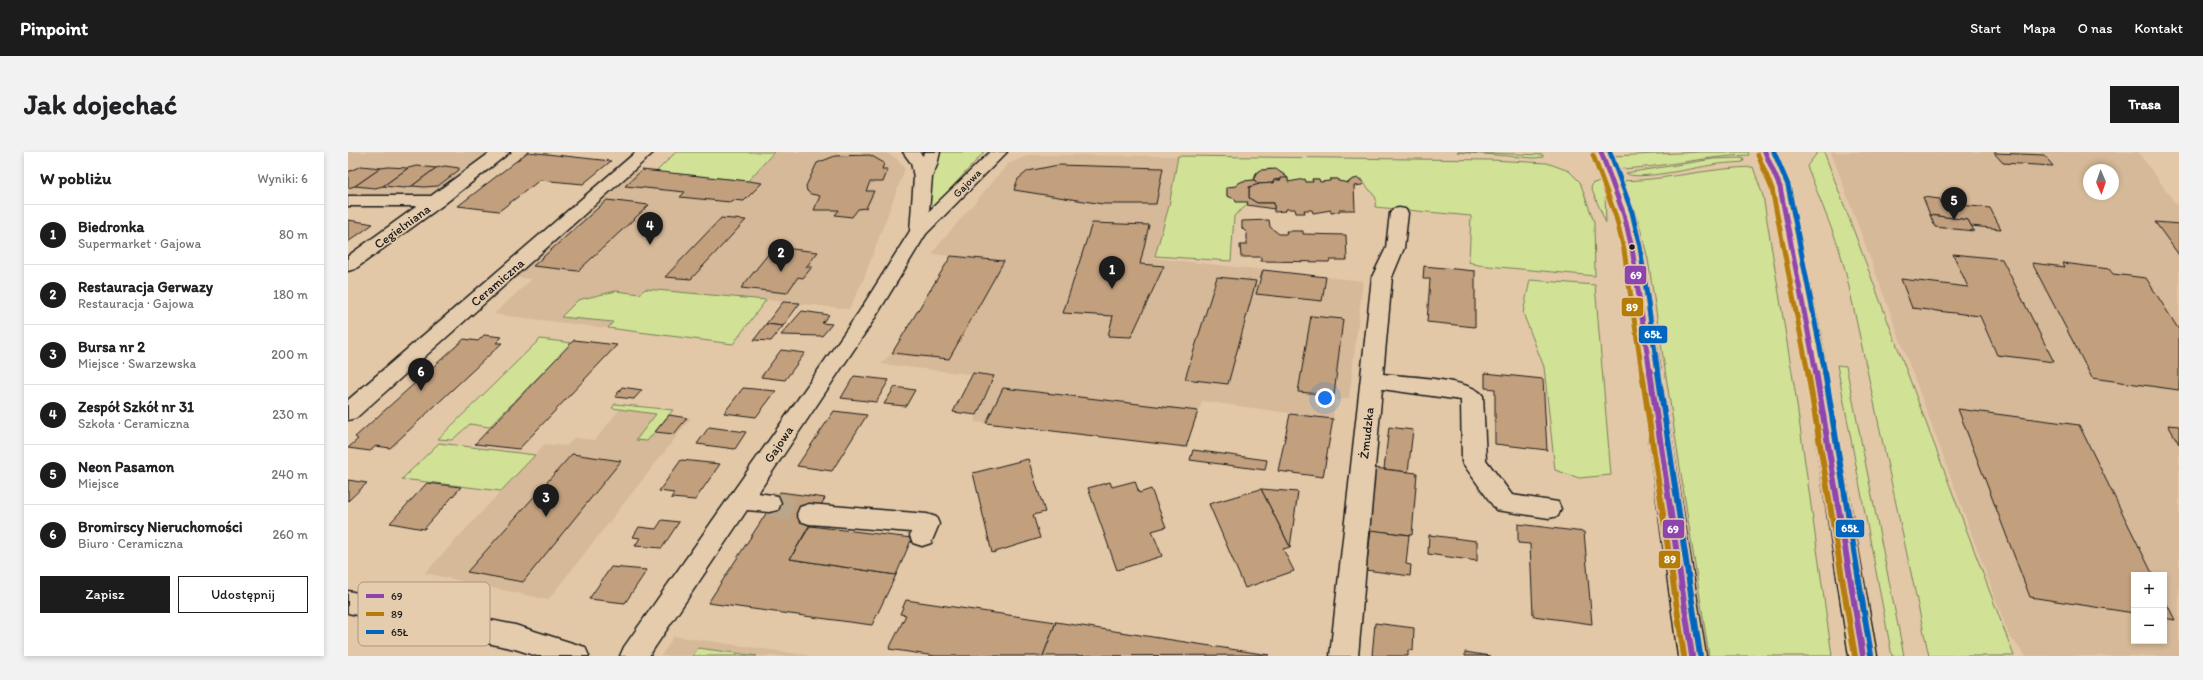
<!DOCTYPE html>
<html lang="pl">
<head>
<meta charset="utf-8">
<style>
  :root { --surface:#fff; --page:#f2f2f2; --text:#202124; --muted:#757577; --line:#e0e0e0; --accent:#1c1c1c }
  body { margin:0; font-family:Itim,sans-serif; background:var(--page); color:var(--text) }
  .controls { position:absolute; right:12px; bottom:12px; display:grid; overflow:hidden; border-radius:0px; box-shadow:0 2px 6px #0003 }
  .controls button { width:36px; height:36px; display:grid; place-items:center; padding:0; border:0; border-bottom:1px solid var(--line); background:var(--surface); color:var(--text); font:20px sans-serif }
  .compass { position:absolute; left:1735px; top:12px; width:36px; height:36px; border-radius:50%; background:var(--surface); box-shadow:0 2px 6px #0003; rotate:178deg }
  .you { position:absolute; left:977px; top:246px; width:14px; height:14px; margin:-10px; border:3px solid #fff; border-radius:50%; background:#1a73e8; box-shadow:0 0 0 6px #1a73e833 }
  .badge { display:grid; place-items:center; width:26px; height:26px; border-radius:50%; background:var(--accent); color:#fff; font-size:13px; font-weight:700 }
  .pin { position:absolute; translate:-50% -33px; filter:drop-shadow(0 1px 2px #0008) }
  .pin::after { content:''; position:absolute; top:21px; width:14px; height:12px; background:inherit; clip-path:polygon(0 0,100% 0,50% 100%) }
  .list { margin:0; padding:0; list-style:none }
  h2 { display:flex; justify-content:space-between; align-items:center; height:52px; margin:0; padding:0 16px; font-size:17px }
  h2 small { font-size:13px; font-weight:400; color:var(--muted) }
  .list li { display:grid; grid-template-columns:26px 1fr auto; gap:12px; align-items:center; box-sizing:border-box; height:60px; padding:0 16px; border-top:1px solid var(--line) }
  .list b { display:block; font-size:15px; white-space:nowrap }
  .list p { margin:0; font-size:13px; white-space:nowrap; color:var(--muted) }
  .list em { font-size:13px; font-style:normal; color:var(--muted) }
  .actions { display:flex; gap:8px; padding:12px 16px }
  .actions a { flex:1; padding:9px 0; border:1px solid var(--accent); border-radius:0px; text-align:center; font-size:14px; color:var(--accent) }
  .actions .main { background:var(--accent); color:#fff }
  .map { position:relative; flex:none; width:1831px; height:504px; overflow:hidden; border-radius:0px }
  header { display:flex; align-items:center; gap:24px; box-sizing:border-box; height:56px; padding:0 20px; background:var(--accent); color:#fff }
  header strong { font-size:19px }
  nav { display:flex; gap:22px; margin-inline-start:auto; font-size:14px }
  .intro { display:flex; align-items:center; justify-content:space-between; box-sizing:border-box; height:96px; padding:0 24px }
  h1 { margin:0; font-size:28px }
  .button { padding:10px 18px; border-radius:0px; background:var(--accent); color:#fff; font-size:14px; font-weight:700 }
  main { display:flex; gap:24px; padding:0 24px }
  aside { flex:1; background:var(--surface); border-radius:0px; box-shadow:0 2px 6px #0003 }
  .map>svg:first-child { display:block }
  .built { fill:#d5b998; fill-rule:evenodd }
  .green { fill:#d1e296; stroke:#767f59 }
  .building { fill:#c2a07e; stroke:#1c1c1c }
  .lines { fill:none; stroke-linecap:round; stroke-linejoin:round }
  .minor-tunnel { stroke:#bba68b; stroke-width:24; stroke-dasharray:24 12; stroke-linecap:butt }
  .minor-casing { stroke:#1c1c1c; stroke-width:3 }
  .major-casing { stroke:#1c1c1c; stroke-width:3 }
  .minor { fill:#e5ccad; fill-rule:evenodd }
  .major { fill:#fddf80; fill-rule:evenodd }
  .bus-1-far1-casing { stroke:#e5ccad; stroke-width:8 }
  .bus-1-casing { stroke:#e5ccad; stroke-width:10 }
  .bus-2-far1-casing { stroke:#e5ccad; stroke-width:8 }
  .bus-2-casing { stroke:#e5ccad; stroke-width:10 }
  .bus-3-far1-casing { stroke:#e5ccad; stroke-width:8 }
  .bus-3-casing { stroke:#e5ccad; stroke-width:10 }
  .bus-1-far1 { stroke:#8e44ad; stroke-width:5 }
  .bus-1 { stroke:#8e44ad; stroke-width:6 }
  .bus-2-far1 { stroke:#b57d08; stroke-width:5 }
  .bus-2 { stroke:#b57d08; stroke-width:6 }
  .bus-3-far1 { stroke:#0065bd; stroke-width:5 }
  .bus-3 { stroke:#0065bd; stroke-width:6 }
  .bus-dot { fill:#1c1c1c; stroke:#e5ccad; stroke-width:1.5 }
  .labels { text-anchor:middle; stroke-width:3; stroke-linejoin:round; paint-order:stroke }
  .far-street-label { font-size:11px; fill:#1c1c1c; stroke:#e5ccad }
  .street-label { font-size:13px; fill:#1c1c1c; stroke:#e5ccad }
  .key { fill:#e5ccad; stroke:#a99782; stroke-width:1 }
  .key-label { font-size:11px; fill:#1c1c1c }
  .line-badge { stroke:#e5ccad; stroke-width:1.5 }
  .badge-label { font-size:11px; text-anchor:middle; font-weight:bold; fill:#fff }
</style>
</head>
<body>
<header>
<strong>Pinpoint</strong>
<nav><a>Start</a><a>Mapa</a><a>O nas</a><a>Kontakt</a></nav>
</header>
<div class="intro"><h1>Jak dojechać</h1><a class="button">Trasa</a></div>
<main>
<aside>
<h2>W pobliżu<small>Wyniki: 6</small></h2>
<ul class="list">
<li><span class="badge">1</span><div><b>Biedronka</b><p>Supermarket · Gajowa</p></div><em>80 m</em></li>
<li><span class="badge">2</span><div><b>Restauracja Gerwazy</b><p>Restauracja · Gajowa</p></div><em>180 m</em></li>
<li><span class="badge">3</span><div><b>Bursa nr 2</b><p>Miejsce · Swarzewska</p></div><em>200 m</em></li>
<li><span class="badge">4</span><div><b>Zespół Szkół nr 31</b><p>Szkoła · Ceramiczna</p></div><em>230 m</em></li>
<li><span class="badge">5</span><div><b>Neon Pasamon</b><p>Miejsce</p></div><em>240 m</em></li>
<li><span class="badge">6</span><div><b>Bromirscy Nieruchomości</b><p>Biuro · Ceramiczna</p></div><em>260 m</em></li>
</ul>
<div class="actions"><a class="main">Zapisz</a><a>Udostępnij</a></div>
</aside>
<div class="map">
<svg width="1831" height="504" viewBox="0 0 1831 504">
  <rect width="100%" height="100%" fill="#e3c8a7"/>
  <filter id="ink" filterUnits="userSpaceOnUse"><feTurbulence type="fractalNoise" baseFrequency=".025" numOctaves="2"/><feDisplacementMap in="SourceGraphic" scale="8" xChannelSelector="R" yChannelSelector="G"/><feConvolveMatrix kernelMatrix="1 2 1 2 8 2 1 2 1" color-interpolation-filters="sRGB"/></filter>
  <g filter="url(#ink)">
    <g class="built">
      <polygon points="0,0 144,0 84,43 0,44"/>
      <polygon points="328,0 536,0 548,6 557,17 514,131 501,157 418,148 385,192 146,162 184,127 167,125 287,18 308,20"/>
      <path d="M 1483,0 L 1790,0 L 1831,56 L 1831,504 L 1678,504 L 1661,483 ZM 1741,18 L 1765,18 L 1765,42 L 1741,42 ZM 1786,423 L 1816,423 L 1816,489 L 1786,489 Z"/>
      <polygon points="681,3 830,4 821,54 806,106 1015,129 1001,246 987,249 985,267 854,249 838,295 626,270 647,225 533,212 544,201 602,104 584,102 592,91 660,12"/>
      <polygon points="272,257 343,266 200,448 77,421 197,292 219,294 226,286 247,288"/>
      <polygon points="326,484 464,504 313,504"/>
    </g>
    <g class="green">
      <polygon points="328,0 426,0 400,29 308,20"/>
      <polygon points="592,0 636,0 575,67 573,66"/>
      <polygon points="1109,0 1195,3 1195,5 1186,6"/>
      <path d="M 1352,0 L 1400,0 L 1401,3 C 1357,4 1314,16 1269,17 L 1265,4 Z"/>
      <polygon points="1470,0 1476,0 1666,504 1581,504 1498,121 1490,93 1459,14"/>
      <path d="M 830,4 L 1143,8 L 1199,11 L 1221,19 L 1232,30 L 1246,70 L 1247,124 L 1130,113 L 1121,110 L 1123,64 L 1027,55 L 1028,46 L 1013,27 L 1006,27 L 1001,29 L 1001,31 L 990,29 L 989,27 L 982,27 L 982,29 L 972,30 L 971,27 L 964,27 L 965,30 L 940,30 L 940,26 C 932,17 919,14 908,21 L 906,28 L 895,29 L 889,32 L 889,34 L 879,35 L 879,44 L 900,50 L 899,53 L 886,64 L 883,109 L 807,104 L 821,54 Z"/>
      <path d="M 1392,6 L 1396,7 L 1395,10 C 1387,11 1379,11 1370,12 C 1355,14 1286,30 1278,21 L 1365,7 Z"/>
      <path d="M 1405,15 L 1415,44 L 1447,239 L 1484,504 L 1361,504 L 1300,107 L 1290,68 L 1274,29 C 1318,28 1361,16 1405,15 Z"/>
      <polygon points="1252,30 1257,41 1258,71 1243,36 1245,31"/>
      <polygon points="1182,128 1247,133 1263,323 1231,326 1207,318 1196,215 1175,161"/>
      <polygon points="297,137 418,148 385,192 260,176 265,170 213,165 230,148 268,139 292,142"/>
      <polygon points="192,187 224,191 141,275 122,272 104,288 90,287"/>
      <polygon points="1489,213 1498,214 1556,504 1544,504"/>
      <polygon points="267,252 325,258 299,289 288,288 308,262 264,256"/>
      <polygon points="91,291 187,303 153,339 54,327"/>
      <polygon points="350,496 409,504 345,504"/>
    </g>
    <g class="building">
      <polygon points="180,0 263,9 235,32 192,28 151,59 110,54"/>
      <polygon points="1646,1 1696,3 1705,14 1655,11"/>
      <polygon points="522,3 536,11 534,17 540,17 535,30 522,30 518,39 526,39 518,56 510,57 504,65 487,63 491,58 466,58 472,44 463,42 459,39 458,34 469,11 487,4"/>
      <polygon points="710,13 815,16 808,52 755,52 666,38 670,27 680,19"/>
      <polygon points="13,14 33,16 7,34 0,36 0,20"/>
      <polygon points="69,14 88,16 64,34 56,36 35,34 60,16"/>
      <polygon points="97,14 111,16 111,18 90,34 76,35 64,34 88,16"/>
      <polygon points="40,15 60,16 35,34 27,36 7,34 33,16"/>
      <polygon points="928,17 940,26 926,28 925,31 911,32 906,28 908,21 913,18"/>
      <polygon points="294,18 400,29 414,31 396,49 384,48 382,50 332,45 337,40 277,34"/>
      <polygon points="933,26 940,26 940,30 957,27 958,30 965,30 964,27 971,27 972,30 982,29 982,27 990,27 990,29 1001,31 1003,28 1010,26 1016,31 1014,33 1006,34 1007,58 991,58 991,60 983,61 983,58 965,61 964,58 956,58 957,61 948,61 947,57 938,57 938,59 926,60 926,51 909,51 901,46 901,35 911,32 925,31 926,28 933,28"/>
      <polygon points="906,28 911,32 901,35 901,46 909,51 926,51 926,57 899,53 900,50 888,50 887,47 879,44 879,35 889,34 889,32 895,29"/>
      <polygon points="1575,45 1592,47 1593,51 1642,56 1653,77 1623,74 1620,68 1582,63"/>
      <polygon points="259,48 301,53 230,119 185,114"/>
      <polygon points="1582,63 1620,68 1626,79 1587,75"/>
      <polygon points="373,66 398,68 343,127 317,125"/>
      <polygon points="0,68 20,71 25,72 0,90"/>
      <polygon points="921,68 922,75 931,82 939,82 938,79 955,79 955,82 998,83 999,108 982,108 981,110 913,109 913,105 893,105 892,93 899,93 899,81 894,76 894,69"/>
      <polygon points="1807,70 1831,72 1831,103"/>
      <polygon points="744,71 801,73 792,112 816,114 783,185 760,184 765,164 715,161"/>
      <polygon points="426,95 470,100 458,115 464,115 455,126 450,125 439,141 393,136"/>
      <polygon points="1605,102 1654,107 1706,210 1649,203 1632,164 1564,156 1553,127 1620,135"/>
      <polygon points="603,104 656,109 601,207 544,201"/>
      <polygon points="1684,111 1717,115 1715,111 1761,117 1765,122 1798,126 1831,178 1831,238 1744,226"/>
      <polygon points="1076,114 1127,119 1127,175 1079,170 1082,127 1075,127"/>
      <polygon points="915,118 978,125 974,149 908,142"/>
      <polygon points="869,125 908,129 880,232 837,227"/>
      <polygon points="435,150 452,151 435,174 418,172"/>
      <polygon points="454,159 481,163 474,171 484,172 474,184 433,183"/>
      <polygon points="963,164 995,167 986,243 950,240"/>
      <polygon points="418,172 435,174 423,189 406,188"/>
      <polygon points="136,183 154,185 148,191 154,191 42,296 28,294 22,299 0,296 10,287 7,285 116,187 130,189"/>
      <polygon points="226,188 269,193 171,297 127,292"/>
      <polygon points="433,198 457,201 437,228 413,225"/>
      <polygon points="625,221 646,224 629,263 605,260"/>
      <polygon points="1137,221 1195,227 1199,298 1147,292 1147,237 1137,236"/>
      <polygon points="506,224 541,228 528,250 493,246"/>
      <polygon points="274,235 294,238 286,247 267,245"/>
      <polygon points="547,235 567,238 558,254 536,252"/>
      <polygon points="395,236 428,239 408,265 376,261"/>
      <polygon points="655,236 850,259 838,295 638,271"/>
      <polygon points="1610,257 1731,273 1805,423 1786,423 1786,461 1682,445"/>
      <polygon points="486,259 519,263 484,319 449,314"/>
      <polygon points="942,262 985,267 975,325 930,319"/>
      <polygon points="321,263 339,266 326,282 307,280"/>
      <polygon points="1820,273 1831,274 1831,292"/>
      <polygon points="361,275 398,280 387,297 349,292"/>
      <polygon points="1041,275 1065,278 1060,320 1036,317"/>
      <polygon points="845,298 919,308 917,318 842,308"/>
      <polygon points="224,302 273,309 175,430 119,420"/>
      <polygon points="680,307 697,360 685,363 692,386 644,401 625,321"/>
      <polygon points="333,308 372,312 347,348 323,346 326,341 311,339"/>
      <polygon points="1026,316 1069,321 1064,383 1019,378"/>
      <polygon points="0,328 19,331 0,349"/>
      <polygon points="787,329 791,341 803,337 818,375 804,379 814,404 769,418 740,336 762,330 764,335"/>
      <polygon points="79,331 113,335 76,377 42,371"/>
      <polygon points="913,337 950,340 942,395"/>
      <polygon points="913,337 942,395 935,397 946,419 897,436 861,352"/>
      <polygon points="432,340 477,346 442,407 548,423 524,473 360,451"/>
      <polygon points="314,368 331,370 314,396 287,394 292,386 285,385 291,375 308,377"/>
      <polygon points="1170,372 1236,380 1244,472 1185,464 1182,392 1170,391"/>
      <polygon points="462,374 564,386 548,423 442,407"/>
      <polygon points="1023,378 1061,383 1058,412 1063,413 1062,424 1018,418"/>
      <polygon points="1081,383 1129,389 1129,409 1080,402"/>
      <polygon points="263,415 299,418 277,451 241,447"/>
      <polygon points="1816,446 1827,468 1816,466"/>
      <polygon points="558,448 708,470 695,504 587,504 541,497 558,463 552,462"/>
      <polygon points="708,470 921,503 695,504"/>
      <polygon points="1027,471 1066,476 1065,499 1060,498 1060,504 1024,504"/>
      <polygon points="1117,500 1142,504 1117,504"/>
    </g>
    <g class="lines">
      <polyline class="minor-tunnel" points="421,351 461,362"/>
      <g class="minor-casing">
        <g id="minor">
          <polygon points="143,0 162,0 95,53 7,117 0,119 0,104 69,54 0,54 0,44 83,44"/>
          <polygon points="288,0 306,0 8,266 0,268 0,248"/>
          <polygon points="555,0 571,0 575,4 576,0 592,0 589,13 584,25 581,59 642,0 659,0 578,82 525,169 410,341 430,344 433,351 430,358 421,360 399,358 301,504 272,504 276,495 511,160 562,79 566,25 563,11"/>
          <path d="M 1051,56 L 1057,57 L 1060,61 L 1056,96 L 1044,125 L 1035,222 C 1056,225 1124,226 1135,244 L 1138,308 L 1164,343 L 1210,350 L 1213,357 L 1210,364 L 1201,366 L 1148,358 L 1114,310 L 1113,248 L 1034,237 L 1010,504 L 982,504 L 1024,125 L 1038,96 L 1042,61 L 1045,57 Z"/>
          <polygon points="461,352 579,362 588,365 591,372 583,391 574,394 565,391 562,384 563,380 461,372 452,369 449,362 452,355"/>
          <polygon points="0,439 167,473 237,495 241,504 189,504 167,497 0,461"/>
        </g>
      </g>
      <g class="major-casing">
        <g id="major">
          <polygon points="1245,0 1261,0 1285,63 1293,96 1358,504 1330,504 1275,96 1267,63"/>
          <polygon points="1409,0 1425,0 1441,35 1472,182 1529,504 1501,504 1452,182 1423,35"/>
        </g>
      </g>
      <use href="#minor" class="minor"/>
      <use href="#major" class="major"/>
      <g class="bus-1-far1-casing">
        <g id="bus-1-far1">
          <polyline points="1253,0 1276,63 1284,96 1302,221"/>
          <polyline points="1417,0 1432,35 1468,221"/>
        </g>
      </g>
      <g class="bus-1-casing">
        <g id="bus-1">
          <polyline points="1302,220 1344,504"/>
          <polyline points="1468,220 1515,504"/>
        </g>
      </g>
      <g class="bus-2-far1-casing">
        <g id="bus-2-far1">
          <polyline points="1245,3 1268,65 1276,98 1294,221"/>
          <polyline points="1410,3 1424,37 1460,221"/>
        </g>
      </g>
      <g class="bus-2-casing">
        <g id="bus-2">
          <polyline points="1294,220 1336,504"/>
          <polyline points="1460,220 1507,504"/>
        </g>
      </g>
      <g class="bus-3-far1-casing">
        <g id="bus-3-far1">
          <polyline points="1262,0 1284,60 1292,95 1310,221"/>
          <polyline points="1426,0 1440,33 1477,221"/>
        </g>
      </g>
      <g class="bus-3-casing">
        <g id="bus-3">
          <polyline points="1310,220 1352,503"/>
          <polyline points="1477,220 1523,503"/>
        </g>
      </g>
      <use href="#bus-1-far1" class="bus-1-far1"/>
      <use href="#bus-1" class="bus-1"/>
      <use href="#bus-2-far1" class="bus-2-far1"/>
      <use href="#bus-2" class="bus-2"/>
      <use href="#bus-3-far1" class="bus-3-far1"/>
      <use href="#bus-3" class="bus-3"/>
    </g>
  </g>
  <circle class="bus-dot" cx="1284" cy="95" r="3.5"/>
  <g class="labels">
    <g class="far-street-label">
      <text transform="translate(619 31) rotate(-45)" y="4">Gajowa</text>
    </g>
    <g class="street-label">
      <text transform="translate(54 74) rotate(-36)" y="5">Cegielniana</text>
      <text transform="translate(149 130) rotate(-41)" y="5">Ceramiczna</text>
      <text transform="translate(1018 281) rotate(-84)" y="5">Żmudzka</text>
      <text transform="translate(430 292) rotate(-56)" y="5">Gajowa</text>
    </g>
  </g>
  <rect x="10" y="430" width="132" height="64" rx="6" class="key"/>
  <rect x="18" y="442" width="18" height="4" fill="#8e44ad"/>
  <rect x="18" y="460" width="18" height="4" fill="#b57d08"/>
  <rect x="18" y="478" width="18" height="4" fill="#0065bd"/>
  <g class="key-label">
    <text x="43" y="448">69</text>
    <text x="43" y="466">89</text>
    <text x="43" y="484">65Ł</text>
  </g>
  <g class="line-badge">
    <rect x="1276" y="113" width="23" height="20" rx="4" fill="#8e44ad"/>
    <rect x="1273" y="145" width="23" height="20" rx="4" fill="#b57d08"/>
    <rect x="1290" y="173" width="30" height="19" rx="4" fill="#0065bd"/>
    <rect x="1487" y="367" width="30" height="19" rx="4" fill="#0065bd"/>
    <rect x="1314" y="367" width="23" height="20" rx="4" fill="#8e44ad"/>
    <rect x="1310" y="398" width="23" height="19" rx="4" fill="#b57d08"/>
  </g>
  <g class="badge-label">
    <text x="1288" y="127">69</text>
    <text x="1284" y="159">89</text>
    <text x="1305" y="186">65Ł</text>
    <text x="1502" y="380">65Ł</text>
    <text x="1325" y="381">69</text>
    <text x="1322" y="411">89</text>
  </g>
</svg>
<div class="controls">
<button>+</button>
<button>−</button>
</div>
<svg class="compass" viewBox="-18 -18 36 36"><path d="M0-13l5 13h-10z" fill="#e53935"/><path d="M0 13l5-13h-10z" fill="#757577"/></svg>
<div class="you"></div>
<div class="pin badge" style="left:764px;top:137px">1</div>
<div class="pin badge" style="left:433px;top:120px">2</div>
<div class="pin badge" style="left:198px;top:365px">3</div>
<div class="pin badge" style="left:302px;top:93px">4</div>
<div class="pin badge" style="left:1606px;top:68px">5</div>
<div class="pin badge" style="left:73px;top:239px">6</div>
</div>
</main>
</body>
</html>
